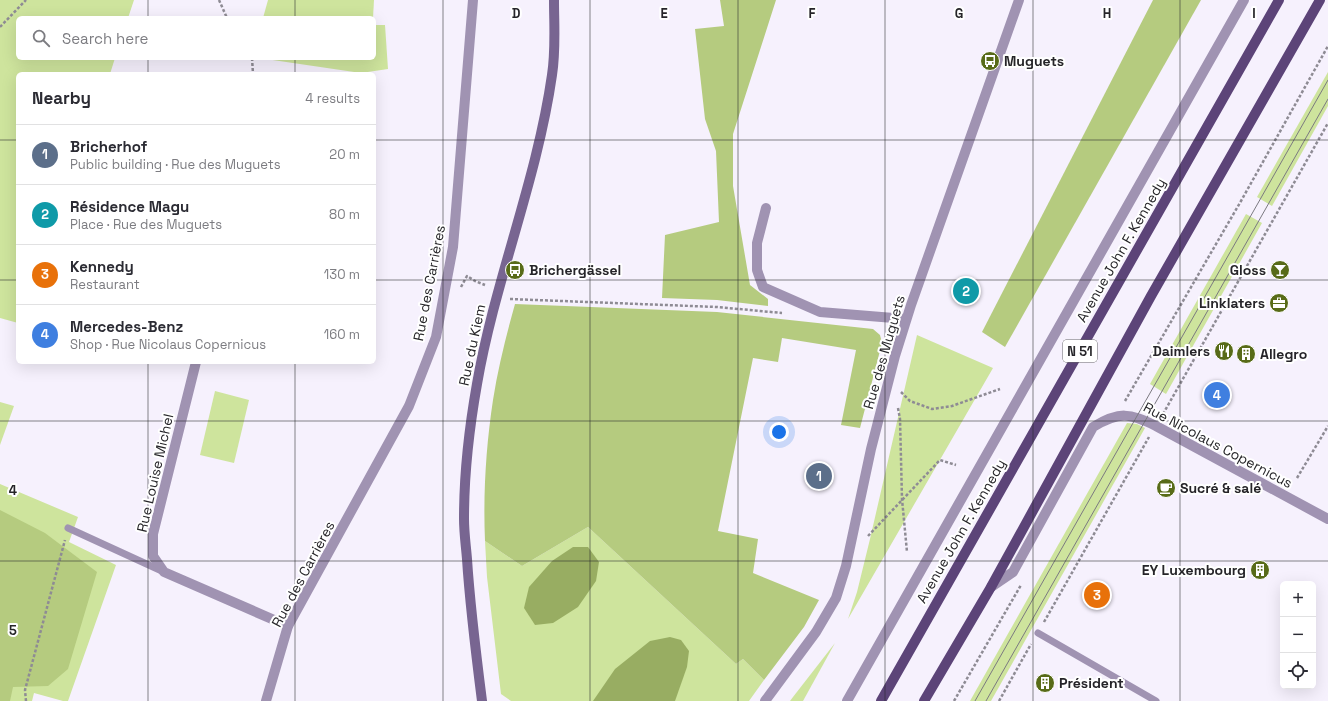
<!DOCTYPE html>
<html lang="en">
<head>
<meta charset="utf-8">
<style>
  :root { --surface:#fff; --page:#f2f2f3; --text:#2b2b33; --muted:#7c7c81; --line:#e1e1e2; --accent:#586b18 }
  body { margin:0; font-family:"Space Grotesk",sans-serif; background:var(--page); color:var(--text) }
  .controls { position:absolute; right:12px; bottom:12px; display:grid; overflow:hidden; border-radius:6px; box-shadow:0 4px 16px #0002 }
  .controls button { width:36px; height:36px; display:grid; place-items:center; padding:0; border:0; border-bottom:1px solid var(--line); background:var(--surface); color:var(--text); font:20px sans-serif }
  .you { position:absolute; left:779px; top:432px; width:14px; height:14px; margin:-10px; border:3px solid #fff; border-radius:50%; background:#1a73e8; box-shadow:0 0 0 6px #1a73e833 }
  .badge { display:grid; place-items:center; width:26px; height:26px; border-radius:50%; background:var(--accent); color:#fff; font-size:13px; font-weight:700 }
  .pin { position:absolute; translate:-50% -50%; border:2px solid #fff; box-shadow:0 1px 4px #0006 }
  .list { margin:0; padding:0; list-style:none }
  h2 { display:flex; justify-content:space-between; align-items:center; height:52px; margin:0; padding:0 16px; font-size:17px }
  h2 small { font-size:13px; font-weight:400; color:var(--muted) }
  .list li { display:grid; grid-template-columns:26px 1fr auto; gap:12px; align-items:center; box-sizing:border-box; height:60px; padding:0 16px; border-top:1px solid var(--line) }
  .list b { display:block; font-size:15px; white-space:nowrap }
  .list p { margin:0; font-size:13px; white-space:nowrap; color:var(--muted) }
  .list em { font-size:13px; font-style:normal; color:var(--muted) }
  .icon { flex:none; width:22px; height:22px; fill:none; stroke:currentColor; stroke-width:2; stroke-linecap:round; stroke-linejoin:round }
  .map { position:relative; flex:none; width:1328px; height:701px; overflow:hidden }
  .search { position:absolute; background:var(--surface); box-shadow:0 4px 16px #0002; left:16px; top:16px; width:360px; height:44px; display:flex; align-items:center; gap:10px; box-sizing:border-box; padding:0 14px; border-radius:6px; color:var(--muted); font-size:15px }
  .panel { position:absolute; background:var(--surface); box-shadow:0 4px 16px #0002; left:16px; top:72px; width:360px; height:292px; border-radius:6px }
  .map>svg:first-child { display:block }
  .green { fill:#cee49d }
  .forest { fill:#b5cb7f }
  .water { fill:#98ad62 }
  .lines { fill:none; stroke-linecap:round; stroke-linejoin:round }
  .path { stroke:#8e8b94; stroke-width:2.5; stroke-dasharray:3 2; stroke-linecap:butt }
  .lane { stroke:#a093b2; stroke-width:7 }
  .street { stroke:#a093b2; stroke-width:10 }
  .secondary { stroke:#786591; stroke-width:10 }
  .primary { stroke:#5c4478; stroke-width:10 }
  .tram { stroke:#7b7980; stroke-width:1 }
  .grid { fill:none; stroke:#262529; stroke-width:1; stroke-opacity:0.55 }
  .labels { text-anchor:middle; stroke-width:4; stroke-linejoin:round; paint-order:stroke }
  .shield { fill:#fff; stroke:#676669; stroke-width:1 }
  .shield-label { font-size:13px; font-weight:bold; fill:#262529 }
  .poi-label { font-size:14px; font-weight:bold; fill:#262529; stroke:#fff; text-anchor:start }
  .street-label { font-size:14px; fill:#262529; stroke:#fff }
  .grid-label { font-size:13px; text-anchor:middle; font-weight:bold; fill:#262529; stroke:#fff; stroke-width:4; stroke-linejoin:round; paint-order:stroke }
</style>
</head>
<body>
<div class="map">
<svg width="1328" height="701" viewBox="0 0 1328 701">
  <rect width="100%" height="100%" fill="#f6f1fd"/>
  <g class="green">
    <polygon points="0,0 134,0 128,18 18,18 18,58 115,58 110,74 18,74 18,323 0,318"/>
    <polygon points="268,0 374,0 373,18 263,18"/>
    <polygon points="374,25 385,25 388,69 361,73 259,58 374,58"/>
    <polygon points="1328,72 1328,106 1272,206 1257,197"/>
    <polygon points="1246,214 1262,223 1166,394 1150,384"/>
    <polygon points="917,335 993,368 848,619 857,592 870,539"/>
    <polygon points="215,391 249,400 234,463 200,455"/>
    <polygon points="0,402 14,406 0,445"/>
    <polygon points="1127,423 1137,424 1145,428 991,701 970,701"/>
    <polygon points="0,484 78,517 69,542 116,565 68,701 63,701 34,693 32,701 0,701"/>
    <polygon points="588,527 736,664 743,659 764,680 749,701 511,701 501,694 487,577 485,541 522,566"/>
    <polygon points="835,643 803,701 790,701 793,697"/>
  </g>
  <g class="forest">
    <polygon points="720,0 776,0 733,134 733,186 750,285 768,299 768,306 717,300 662,298 665,235 719,222 716,151 705,119 695,29 724,26"/>
    <polygon points="1153,0 1201,0 1005,347 982,332"/>
    <path d="M 515,304 L 717,312 L 873,329 L 880,335 L 882,343 L 860,428 L 841,425 L 856,350 L 782,338 L 778,362 L 753,358 L 718,531 L 758,539 L 753,573 L 819,600 L 804,627 L 764,680 L 743,659 L 736,664 L 588,527 L 522,566 L 485,541 C 483,494 486,446 493,400 C 498,368 506,336 515,304 Z"/>
    <polygon points="0,510 45,533 97,572 68,669 48,686 13,687 10,701 0,701"/>
  </g>
  <g class="water">
    <polygon points="573,547 588,547 599,562 596,581 578,607 553,623 535,625 524,608 529,587 552,561"/>
    <polygon points="670,637 681,640 689,651 687,667 675,701 593,701 615,669 650,641"/>
  </g>
  <g class="lines">
    <g class="path">
      <polyline points="219,0 227,18"/>
      <polyline points="0,27 26,0"/>
      <polyline points="252,58 253,74"/>
      <polyline points="461,287 467,276 475,281 485,285"/>
      <polyline points="510,299 717,307 782,313"/>
      <polyline points="901,392 910,401 932,409 952,406 1000,389"/>
      <polyline points="1125,401 1241,201 1328,46"/>
      <polyline points="898,408 900,419 902,499 907,552"/>
      <polyline points="1163,414 1328,123"/>
      <polyline points="1297,478 1328,426"/>
      <polyline points="868,536 940,460 956,465"/>
      <polyline points="1044,622 1149,437"/>
      <polyline points="26,701 25,690 65,540"/>
      <polyline points="954,701 1021,585"/>
      <polyline points="999,701 1031,644"/>
    </g>
    <g class="lane">
      <polyline points="68,528 164,572"/>
      <polyline points="1038,633 1156,701"/>
    </g>
    <g class="street">
      <polyline points="766,208 757,243 757,270 763,287 820,312 906,319"/>
      <polyline points="196,362 153,534 153,556 164,572 288,626"/>
      <path d="M 991,587 L 1013,572 L 1093,427 C 1120,411 1129,413 1156,426 L 1328,519"/>
      <polyline points="266,701 288,626 409,406 436,337 453,247 473,0"/>
      <polyline points="765,701 816,632 836,598 846,566 871,449 895,356 911,305 1019,0"/>
      <polyline points="847,701 1244,0"/>
    </g>
    <path class="secondary" d="M 482,701 C 476,654 470,606 467,559 C 466,546 464,533 464,519 C 464,474 469,429 477,384 C 495,280 537,180 552,75 C 556,50 554,25 554,0"/>
    <g class="primary">
      <polyline points="881,701 1279,0"/>
      <polyline points="924,701 991,587 1151,296 1320,0"/>
    </g>
    <g class="tram">
      <polyline points="975,701 1328,80"/>
      <polyline points="986,701 1328,99"/>
    </g>
  </g>
  <path class="grid" d="M 148,0 L 148,18M 295,0 L 295,18M 443,0 L 443,701M 590,0 L 590,701M 738,0 L 738,701M 885,0 L 885,701M 1033,0 L 1033,701M 1180,0 L 1180,701M 148,58 L 148,74M 295,58 L 295,74M 0,140 L 18,140M 374,140 L 1328,140M 0,280 L 18,280M 374,280 L 1328,280M 148,362 L 148,701M 295,362 L 295,701M 0,421 L 1328,421M 0,561 L 1328,561"/>
  <defs>
    <g id="bus-disc" transform="scale(1)"><circle r="9.5" fill="#586b18" stroke="#fff"/><path d="M-5-6H5V4H4V6H2V4H-2V6H-4V4H-5ZM-3.5-4V0h7V-4ZM-3.5 1.2v1.5H-2V1.2ZM2 1.2v1.5H3.5V1.2Z" fill="#fff"/></g>
    <g id="bar-disc" transform="scale(1)"><circle r="9.5" fill="#586b18" stroke="#fff"/><path d="M-6-5H6L.8 .8V4.5H3.5V6h-7V4.5H-.8V.8Z" fill="#fff"/></g>
    <g id="office-disc" transform="scale(1)"><circle r="9.5" fill="#586b18" stroke="#fff"/><path d="M-6-3h4V-5.5h4V-3h4V5H-6ZM-1-4.5V-3h2v-1.5ZM-6 0V1H6V0Z" fill="#fff"/></g>
    <g id="restaurant-disc" transform="scale(1)"><circle r="9.5" fill="#586b18" stroke="#fff"/><path d="M-5-6h1v4h1v-4h1v4h1v-4h1v5L-1.5 .5V6h-2V.5L-5-1ZM5-6V6H3V1.5H1.5Q1.5-4 5-6Z" fill="#fff"/></g>
    <g id="building-disc" transform="scale(1)"><circle r="9.5" fill="#586b18" stroke="#fff"/><path d="M-4-6H4V6H1V3H-1V6H-4ZM-2.5-4.3h1.7v1.8h-1.7ZM.8-4.3h1.7v1.8H.8ZM-2.5-1h1.7V.8h-1.7ZM.8-1h1.7V.8H.8Z" fill="#fff"/></g>
    <g id="cafe-disc" transform="scale(1)"><circle r="9.5" fill="#586b18" stroke="#fff"/><path d="M-5.5-4.5H6V0H3Q3 3.5 0 3.5H-2.5Q-5.5 3.5-5.5 0ZM3-3.2v2h1.7v-2ZM-6 4.5H4V6H-6Z" fill="#fff"/></g>
  </defs>
  <g fill-rule="evenodd">
    <use href="#bus-disc" x="990" y="61"/>
    <use href="#bus-disc" x="515" y="270"/>
    <use href="#bar-disc" x="1280" y="270"/>
    <use href="#office-disc" x="1279" y="303"/>
    <use href="#restaurant-disc" x="1224" y="351"/>
    <use href="#building-disc" x="1246" y="354"/>
    <use href="#cafe-disc" x="1166" y="488"/>
    <use href="#building-disc" x="1260" y="570"/>
    <use href="#building-disc" x="1045" y="683"/>
  </g>
  <g class="labels">
    <rect class="shield" x="1063" y="340" width="34" height="22" rx="3"/>
    <g class="shield-label">
      <text x="1080" y="356">N 51</text>
    </g>
    <g class="poi-label">
      <text x="1004" y="66">Muguets</text>
      <text x="529" y="275">Brichergässel</text>
      <text x="1266" y="275" text-anchor="end">Gloss</text>
      <text x="1265" y="308" text-anchor="end">Linklaters</text>
      <text x="1210" y="356" text-anchor="end">Daimlers</text>
      <text x="1260" y="359">Allegro</text>
      <text x="1180" y="493">Sucré &amp; salé</text>
      <text x="1246" y="575" text-anchor="end">EY Luxembourg</text>
      <text x="1059" y="688">Président</text>
    </g>
    <g class="street-label">
      <text transform="translate(1121 250) rotate(-60)" y="5">Avenue John F. Kennedy</text>
      <text transform="translate(429 283) rotate(-79)" y="5">Rue des Carrières</text>
      <text transform="translate(472 345) rotate(-78)" y="5">Rue du Kiem</text>
      <text transform="translate(884 352) rotate(-74)" y="5">Rue des Muguets</text>
      <text transform="translate(1218 445) rotate(28)" y="5">Rue Nicolaus Copernicus</text>
      <text transform="translate(155 473) rotate(-77)" y="5">Rue Louise Michel</text>
      <text transform="translate(961 531) rotate(-60)" y="5">Avenue John F. Kennedy</text>
      <text transform="translate(303 574) rotate(-62)" y="5">Rue des Carrières</text>
    </g>
  </g>
  <g class="grid-label">
    <text x="516" y="18">D</text>
    <text x="664" y="18">E</text>
    <text x="812" y="18">F</text>
    <text x="959" y="18">G</text>
    <text x="1107" y="18">H</text>
    <text x="1254" y="18">I</text>
    <text x="13" y="495">4</text>
    <text x="13" y="635">5</text>
  </g>
</svg>
<div class="controls">
<button>+</button>
<button>−</button>
<button><svg class="icon" aria-label="locate" viewBox="0 0 24 24"><circle cx="12" cy="12" r="6"/><path d="M12 2v4M12 18v4M2 12h4M18 12h4"/></svg></button>
</div>
<div class="you"></div>
<div class="pin badge" style="left:819px;top:476px;background:#5c6f8a">1</div>
<div class="pin badge" style="left:966px;top:291px;background:#0f9aa8">2</div>
<div class="pin badge" style="left:1097px;top:595px;background:#e8710a">3</div>
<div class="pin badge" style="left:1217px;top:395px;background:#3f7fe0">4</div>
<div class="search"><svg class="icon" aria-label="search" viewBox="0 0 24 24"><circle cx="10" cy="10" r="6"/><path d="M15 15l6 6"/></svg>Search here</div>
<section class="panel">
<h2>Nearby<small>4 results</small></h2>
<ul class="list">
<li><span class="badge" style="background:#5c6f8a">1</span><div><b>Bricherhof</b><p>Public building · Rue des Muguets</p></div><em>20 m</em></li>
<li><span class="badge" style="background:#0f9aa8">2</span><div><b>Résidence Magu</b><p>Place · Rue des Muguets</p></div><em>80 m</em></li>
<li><span class="badge" style="background:#e8710a">3</span><div><b>Kennedy</b><p>Restaurant</p></div><em>130 m</em></li>
<li><span class="badge" style="background:#3f7fe0">4</span><div><b>Mercedes-Benz</b><p>Shop · Rue Nicolaus Copernicus</p></div><em>160 m</em></li>
</ul>
</section>
</div>
</body>
</html>
